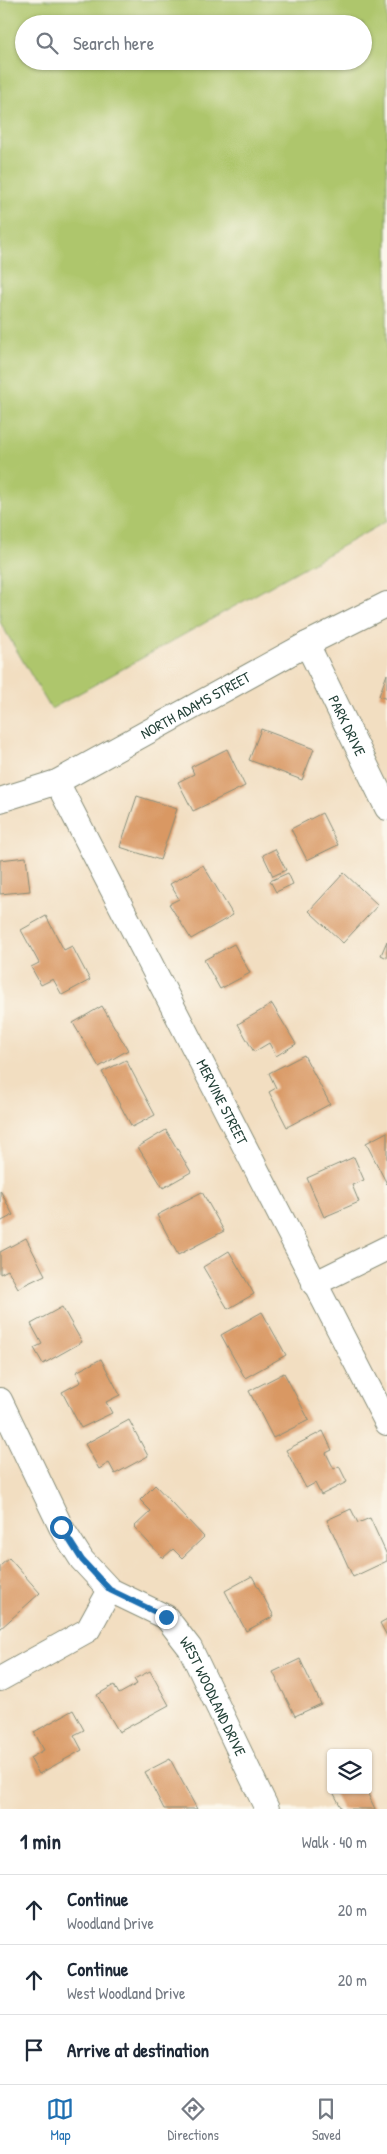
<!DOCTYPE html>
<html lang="en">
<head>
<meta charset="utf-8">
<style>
  :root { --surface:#fff; --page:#f6f6f7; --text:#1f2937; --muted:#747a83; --line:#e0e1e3; --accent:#1f6fb2 }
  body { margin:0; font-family:"Patrick Hand",sans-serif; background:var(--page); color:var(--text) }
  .controls { position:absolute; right:15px; bottom:15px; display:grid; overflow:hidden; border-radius:5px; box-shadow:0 1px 4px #0004 }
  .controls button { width:45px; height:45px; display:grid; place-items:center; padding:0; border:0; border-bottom:1px solid var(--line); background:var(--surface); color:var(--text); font:25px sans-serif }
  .stop { position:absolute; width:15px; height:15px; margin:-11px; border:4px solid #1f6fb2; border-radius:50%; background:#fff }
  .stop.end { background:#1f6fb2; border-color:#fff; box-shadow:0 1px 5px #0008 }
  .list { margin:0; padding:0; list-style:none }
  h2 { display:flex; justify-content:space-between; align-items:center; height:65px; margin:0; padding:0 20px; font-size:21px }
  h2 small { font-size:16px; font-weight:400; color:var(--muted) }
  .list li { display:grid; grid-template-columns:32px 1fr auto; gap:15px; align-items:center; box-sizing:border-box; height:70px; padding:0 20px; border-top:1px solid var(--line) }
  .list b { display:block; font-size:19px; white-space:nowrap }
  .list p { margin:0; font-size:16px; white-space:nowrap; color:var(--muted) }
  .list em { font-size:16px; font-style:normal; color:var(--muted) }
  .icon { flex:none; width:28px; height:28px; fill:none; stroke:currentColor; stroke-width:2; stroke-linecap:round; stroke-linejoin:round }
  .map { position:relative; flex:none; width:387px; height:1809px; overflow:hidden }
  .search { position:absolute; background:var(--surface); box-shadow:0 1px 4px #0004; left:15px; right:15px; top:15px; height:55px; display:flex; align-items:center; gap:12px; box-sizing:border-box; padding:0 18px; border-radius:28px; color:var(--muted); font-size:19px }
  .sheet { height:275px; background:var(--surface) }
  nav { display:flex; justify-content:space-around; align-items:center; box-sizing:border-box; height:70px; border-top:1px solid var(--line); background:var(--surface); font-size:14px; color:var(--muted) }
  nav a { display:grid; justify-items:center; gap:2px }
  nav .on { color:var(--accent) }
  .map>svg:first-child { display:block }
  .green { fill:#aec66c; stroke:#668250; fill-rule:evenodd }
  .building { fill:#d99863 }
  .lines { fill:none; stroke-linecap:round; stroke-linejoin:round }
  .minor-casing { stroke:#888e7a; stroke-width:26 }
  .minor { stroke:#fff; stroke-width:24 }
  .route { stroke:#1f6fb2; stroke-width:6 }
  .labels { text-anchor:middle; stroke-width:4.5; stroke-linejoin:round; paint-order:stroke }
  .street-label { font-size:15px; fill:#1f3d34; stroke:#fbf7ec }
</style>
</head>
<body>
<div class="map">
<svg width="387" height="1809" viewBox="0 0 387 1809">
  <rect width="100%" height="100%" fill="#fbf7ec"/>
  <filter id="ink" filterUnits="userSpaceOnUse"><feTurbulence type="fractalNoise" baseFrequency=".02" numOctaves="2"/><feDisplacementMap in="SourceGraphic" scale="10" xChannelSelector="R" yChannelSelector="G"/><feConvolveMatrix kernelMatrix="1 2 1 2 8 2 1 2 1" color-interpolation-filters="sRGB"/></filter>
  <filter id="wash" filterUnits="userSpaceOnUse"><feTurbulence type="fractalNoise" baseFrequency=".0096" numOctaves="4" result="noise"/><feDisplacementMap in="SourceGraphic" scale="20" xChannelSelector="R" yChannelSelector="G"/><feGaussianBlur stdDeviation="1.12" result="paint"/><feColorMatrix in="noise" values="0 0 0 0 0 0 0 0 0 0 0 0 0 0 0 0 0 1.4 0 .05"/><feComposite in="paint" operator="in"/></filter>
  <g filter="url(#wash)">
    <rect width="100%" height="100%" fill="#f2dec1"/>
    <path class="green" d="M 0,0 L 387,0 L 387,521 L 51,709 L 0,622 ZM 24,24 L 363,24 L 363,61 L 24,61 Z"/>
    <g id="blocks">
      <g class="building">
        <polygon points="387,674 387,699 379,696"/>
        <polygon points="261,729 314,749 302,780 249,760"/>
        <polygon points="227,749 245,786 193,811 178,782 194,774 191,767"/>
        <polygon points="137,796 177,809 160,860 120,847"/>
        <polygon points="322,813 338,845 307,860 291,829"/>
        <polygon points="275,849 286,870 273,876 263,855"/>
        <polygon points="26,857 30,891 0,894 0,860"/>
        <polygon points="203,865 233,915 191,939 169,904 179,899 170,884"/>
        <polygon points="288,873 293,884 276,892 270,881"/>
        <polygon points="344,873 378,905 343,943 309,911"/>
        <polygon points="46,916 64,950 72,946 90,980 62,995 53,979 41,985 31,967 39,963 21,930"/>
        <polygon points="387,941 387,958 381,955"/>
        <polygon points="234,944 250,973 220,989 204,960"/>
        <polygon points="272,1004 296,1044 276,1056 269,1043 254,1052 238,1024"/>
        <polygon points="102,1006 128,1050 99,1067 73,1023"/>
        <polygon points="304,1055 330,1104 287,1127 269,1092 276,1088 269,1073"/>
        <polygon points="126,1060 155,1115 132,1127 102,1072"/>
        <polygon points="166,1130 191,1172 163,1188 138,1147"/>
        <polygon points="387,1132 387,1184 366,1143"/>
        <polygon points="354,1157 364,1180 352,1185 359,1202 324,1217 307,1178"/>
        <polygon points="0,1190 13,1215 0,1222"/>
        <polygon points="202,1192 224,1231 178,1255 157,1215"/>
        <polygon points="26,1238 45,1275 18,1288 8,1270 0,1274 0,1252"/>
        <polygon points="229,1251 254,1294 228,1309 203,1267"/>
        <polygon points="62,1307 82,1342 43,1364 34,1348 42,1344 31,1324"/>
        <polygon points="262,1312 286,1355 245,1378 221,1335"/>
        <polygon points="101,1359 120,1395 106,1402 112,1413 81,1428 62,1392 81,1382 76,1372"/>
        <polygon points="284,1373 309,1420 273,1438 249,1391"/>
        <polygon points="129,1420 148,1456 115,1474 109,1463 99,1469 85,1444"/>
        <polygon points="323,1431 332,1450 326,1453 334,1469 339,1466 347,1482 321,1495 315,1483 306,1488 286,1450"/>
        <polygon points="155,1485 204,1537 182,1558 173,1549 163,1558 134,1527 151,1511 140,1500"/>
        <polygon points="351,1509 358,1523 370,1518 387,1555 387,1561 353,1577 327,1520"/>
        <polygon points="9,1558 40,1593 0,1629 0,1566"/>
        <polygon points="252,1576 274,1616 246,1631 225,1591"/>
        <polygon points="387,1619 387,1636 380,1623"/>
        <polygon points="300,1659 321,1704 295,1716 273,1672"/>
        <polygon points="150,1671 169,1705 119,1732 97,1695 114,1685 119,1694 137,1684 134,1679"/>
        <polygon points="73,1710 84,1730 74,1735 82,1750 39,1774 30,1758 44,1750 34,1732"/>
        <polygon points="170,1759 197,1809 164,1809 145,1772"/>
        <polygon points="332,1790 366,1790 375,1809 342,1809"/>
      </g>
    </g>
  </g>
  <g filter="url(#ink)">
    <use href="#blocks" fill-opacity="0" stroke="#888e7a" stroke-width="1"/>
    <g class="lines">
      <g class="minor-casing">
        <g id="minor">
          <path id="s1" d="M 307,644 L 387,808"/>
          <path id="s2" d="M 57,782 L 387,1423"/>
          <path id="s3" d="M 0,800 L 57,782 L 307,644 L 387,604"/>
          <polyline points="314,1284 387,1248"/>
          <path id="s4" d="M 0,1400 L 61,1527 L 82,1560 L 110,1590 L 166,1617 L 190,1648 L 267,1809"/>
          <polyline points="0,1679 88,1630 110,1590"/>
        </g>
      </g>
      <use href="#minor" class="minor"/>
    </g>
  </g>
  <g class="lines" filter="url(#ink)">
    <polyline class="route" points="61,1527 82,1560 110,1590 166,1617"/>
  </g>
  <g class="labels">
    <g class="street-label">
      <text dy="5" stroke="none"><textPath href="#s3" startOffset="218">NORTH ADAMS STREET</textPath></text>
      <text dy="5" stroke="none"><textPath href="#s1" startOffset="91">PARK DRIVE</textPath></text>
      <text dy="5" stroke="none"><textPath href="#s2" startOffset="360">MERVINE STREET</textPath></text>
      <text dy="5" stroke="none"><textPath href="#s4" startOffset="376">WEST WOODLAND DRIVE</textPath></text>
    </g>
  </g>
</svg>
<div class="controls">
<button><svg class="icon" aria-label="layers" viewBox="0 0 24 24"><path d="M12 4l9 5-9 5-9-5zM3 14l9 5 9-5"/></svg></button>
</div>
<div class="stop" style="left:61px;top:1527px"></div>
<div class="stop end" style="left:166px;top:1617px"></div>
<div class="search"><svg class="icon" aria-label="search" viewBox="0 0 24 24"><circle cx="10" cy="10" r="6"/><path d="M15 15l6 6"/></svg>Search here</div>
</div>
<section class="sheet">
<h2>1 min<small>Walk · 40 m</small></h2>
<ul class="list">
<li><svg class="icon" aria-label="ahead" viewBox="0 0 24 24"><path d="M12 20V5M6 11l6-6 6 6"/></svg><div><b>Continue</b><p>Woodland Drive</p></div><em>20 m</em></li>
<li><svg class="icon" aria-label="ahead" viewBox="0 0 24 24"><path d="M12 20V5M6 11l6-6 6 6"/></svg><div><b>Continue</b><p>West Woodland Drive</p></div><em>20 m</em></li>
<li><svg class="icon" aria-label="arrive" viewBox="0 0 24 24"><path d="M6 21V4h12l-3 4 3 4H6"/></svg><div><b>Arrive at destination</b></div></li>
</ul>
</section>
<nav>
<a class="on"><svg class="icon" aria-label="map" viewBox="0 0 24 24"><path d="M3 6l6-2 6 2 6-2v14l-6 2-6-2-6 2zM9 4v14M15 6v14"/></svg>Map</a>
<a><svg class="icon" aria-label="directions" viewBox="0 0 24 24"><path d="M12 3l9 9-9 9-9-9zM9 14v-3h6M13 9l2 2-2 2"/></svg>Directions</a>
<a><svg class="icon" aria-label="saved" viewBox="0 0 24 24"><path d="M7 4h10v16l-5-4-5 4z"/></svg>Saved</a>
</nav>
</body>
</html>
